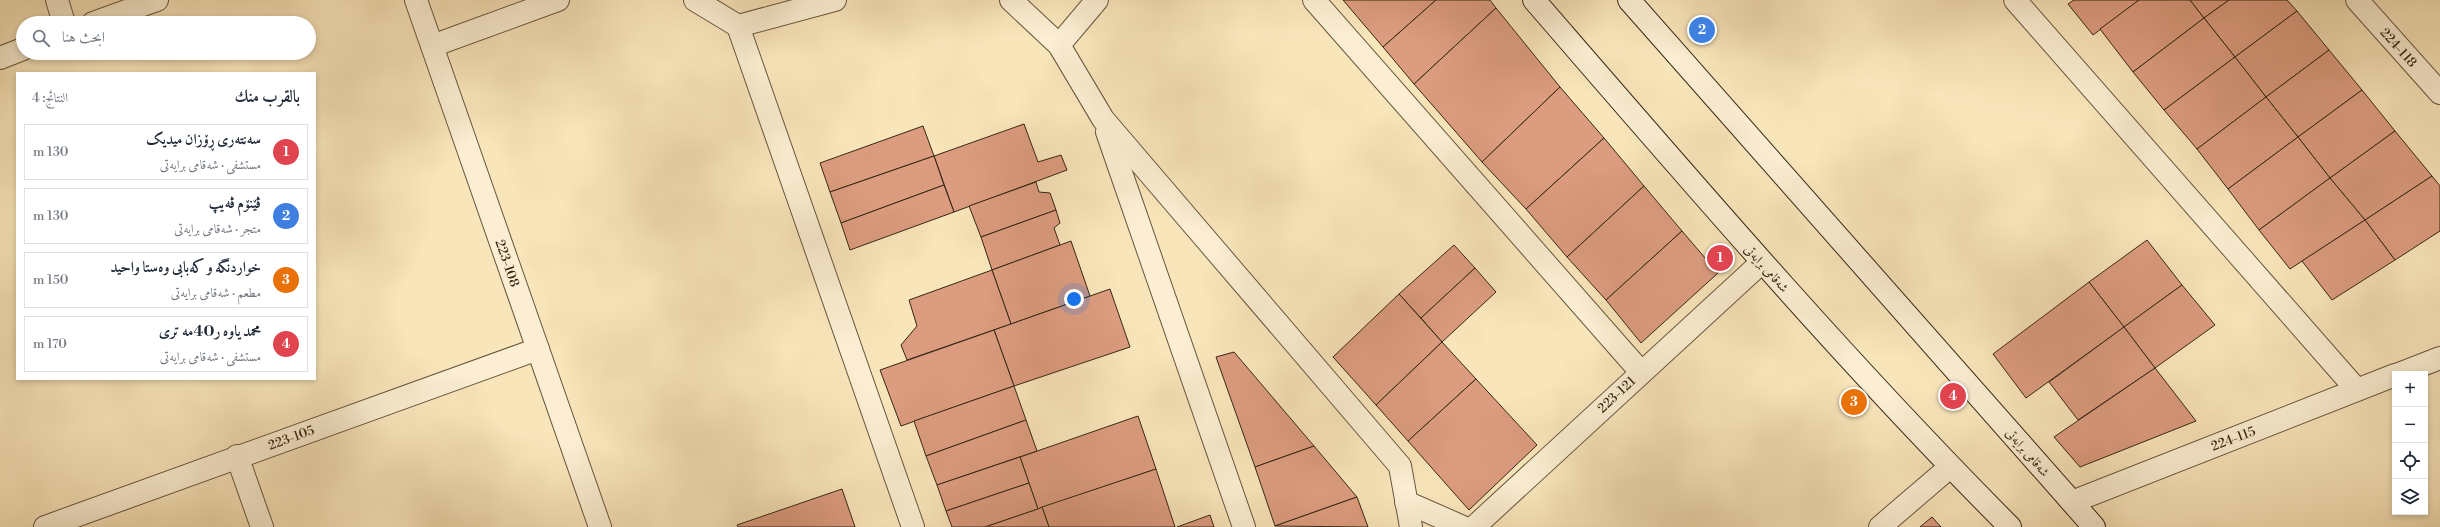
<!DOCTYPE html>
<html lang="ar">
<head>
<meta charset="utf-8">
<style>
  :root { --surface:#fff; --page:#f2f2f3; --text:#1f2937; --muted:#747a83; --line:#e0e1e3; --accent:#0f766e }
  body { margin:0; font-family:"Libre Bodoni",Amiri,serif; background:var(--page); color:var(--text); direction:rtl }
  .controls { position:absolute; right:12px; bottom:12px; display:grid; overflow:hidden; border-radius:0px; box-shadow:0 2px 6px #0003 }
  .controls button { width:36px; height:36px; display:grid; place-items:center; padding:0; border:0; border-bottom:1px solid var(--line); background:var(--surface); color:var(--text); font:20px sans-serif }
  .you { position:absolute; left:1074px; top:299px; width:14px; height:14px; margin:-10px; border:3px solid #fff; border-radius:50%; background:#1a73e8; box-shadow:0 0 0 6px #1a73e833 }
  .badge { display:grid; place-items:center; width:26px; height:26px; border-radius:50%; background:var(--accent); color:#fff; font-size:13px; font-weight:700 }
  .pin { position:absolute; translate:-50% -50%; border:2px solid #fff; box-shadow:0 1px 4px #0006 }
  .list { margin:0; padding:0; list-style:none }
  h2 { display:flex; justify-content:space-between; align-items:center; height:52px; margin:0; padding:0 16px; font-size:17px }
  h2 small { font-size:13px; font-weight:400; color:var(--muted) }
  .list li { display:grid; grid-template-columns:26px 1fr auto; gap:12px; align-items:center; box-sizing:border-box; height:56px; margin:0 8px 8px; padding:0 8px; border:1px solid var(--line); border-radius:0px }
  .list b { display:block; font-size:15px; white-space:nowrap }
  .list p { margin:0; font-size:13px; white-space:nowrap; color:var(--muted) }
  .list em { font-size:13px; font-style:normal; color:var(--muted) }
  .icon { flex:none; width:22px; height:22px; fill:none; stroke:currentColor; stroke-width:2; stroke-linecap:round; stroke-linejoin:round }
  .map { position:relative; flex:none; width:2440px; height:527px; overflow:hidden; direction:ltr }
  .search { position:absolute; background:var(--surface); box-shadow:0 2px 6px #0003; left:16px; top:16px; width:300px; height:44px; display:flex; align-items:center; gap:10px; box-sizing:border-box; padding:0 14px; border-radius:22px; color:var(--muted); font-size:15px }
  .panel { position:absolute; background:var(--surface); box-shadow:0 2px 6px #0003; left:16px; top:72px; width:300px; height:308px; border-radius:0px; direction:rtl }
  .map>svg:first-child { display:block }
  .building { fill:#dc9c7f; stroke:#372615 }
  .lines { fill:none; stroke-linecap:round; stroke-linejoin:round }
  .street-casing { stroke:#68563e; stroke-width:24 }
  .secondary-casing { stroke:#372615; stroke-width:24 }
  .street { stroke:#fbeed2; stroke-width:22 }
  .secondary { stroke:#fbeed2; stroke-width:22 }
  .labels { text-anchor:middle; stroke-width:3.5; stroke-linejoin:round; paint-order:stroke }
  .street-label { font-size:13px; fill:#372615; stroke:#fbeed2 }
</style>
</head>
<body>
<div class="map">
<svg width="2440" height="527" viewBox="0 0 2440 527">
  <rect width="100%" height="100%" fill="#f9e5ba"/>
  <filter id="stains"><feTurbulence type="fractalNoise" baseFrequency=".005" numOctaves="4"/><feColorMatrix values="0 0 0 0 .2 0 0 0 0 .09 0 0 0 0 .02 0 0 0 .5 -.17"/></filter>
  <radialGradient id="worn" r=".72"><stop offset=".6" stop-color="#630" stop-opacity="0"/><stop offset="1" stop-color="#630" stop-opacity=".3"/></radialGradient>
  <g class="building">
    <polygon points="1343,0 1436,0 1383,47"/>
    <polygon points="1436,0 1490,0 1496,8 1414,84 1383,47"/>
    <polygon points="2074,0 2139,0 2093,35 2068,4"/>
    <polygon points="2139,0 2190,0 2204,18 2133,72 2100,29"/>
    <polygon points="2190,0 2229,0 2204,18"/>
    <polygon points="2229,0 2287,0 2297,11 2235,57 2204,18"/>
    <polygon points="1496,8 1560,87 1482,162 1414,84"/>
    <polygon points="2297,11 2329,50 2266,97 2235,57"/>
    <polygon points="2204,18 2235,57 2164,110 2133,72"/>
    <polygon points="2329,50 2362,90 2298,137 2266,97"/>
    <polygon points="2235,57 2266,97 2197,149 2164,110"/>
    <polygon points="1560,87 1604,138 1526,209 1482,162"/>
    <polygon points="2362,90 2395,131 2330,178 2298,137"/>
    <polygon points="2266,97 2298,137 2228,189 2197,149"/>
    <polygon points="1024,124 1038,162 1061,155 1067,170 954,212 934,156"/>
    <polygon points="923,126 934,156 830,192 820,163"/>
    <polygon points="2395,131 2432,176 2365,220 2330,178"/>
    <polygon points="2298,137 2330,178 2259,230 2228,189"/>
    <polygon points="1604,138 1644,186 1567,257 1526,209"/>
    <polygon points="934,156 944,185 841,223 830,192"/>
    <polygon points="2432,176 2440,186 2440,231 2395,260 2365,220"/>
    <polygon points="2330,178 2365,220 2290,269 2259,230"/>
    <polygon points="1036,182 1039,192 1050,193 1056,210 981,237 969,206"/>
    <polygon points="944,185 954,212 850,250 841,223"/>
    <polygon points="1644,186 1682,231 1606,300 1567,257"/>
    <polygon points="1056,210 1060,223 1054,228 1060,245 992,270 981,237"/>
    <polygon points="2365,220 2395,260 2332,300 2302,261"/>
    <polygon points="1682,231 1718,273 1641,343 1606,300"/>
    <polygon points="2147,240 2182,285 2124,327 2089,282"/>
    <polygon points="1071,241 1090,296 1011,324 992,270"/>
    <polygon points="1454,245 1475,268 1421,318 1399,294"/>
    <polygon points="1475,268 1496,292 1442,342 1421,318"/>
    <polygon points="992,270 1011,324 907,360 901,345 917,326 909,300"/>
    <polygon points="2089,282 2124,327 2026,398 1993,354"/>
    <polygon points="2182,285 2215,325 2155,368 2124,327"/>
    <polygon points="1110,289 1130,347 1014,386 994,330"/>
    <polygon points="1399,294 1442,342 1376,405 1333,357"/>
    <polygon points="2124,327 2155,368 2078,420 2049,382"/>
    <polygon points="994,330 1014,386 901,426 880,370"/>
    <polygon points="1442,342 1476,379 1408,441 1376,405"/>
    <polygon points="1234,352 1314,446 1255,467 1216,357"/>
    <polygon points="2155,368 2196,421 2080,467 2054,437"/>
    <polygon points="1476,379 1537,445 1469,510 1408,441"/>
    <polygon points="1014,386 1026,420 926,456 914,421"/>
    <polygon points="1138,416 1156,469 1038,509 1020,457"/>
    <polygon points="1026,420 1037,451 937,485 926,456"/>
    <polygon points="1314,446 1357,497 1275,526 1255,467"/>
    <polygon points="1020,457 1029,483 946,511 937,485"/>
    <polygon points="1156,469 1175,527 1049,527 1042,507"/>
    <polygon points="1029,483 1038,509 985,527 952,527 946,511"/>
    <polygon points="842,489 855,527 738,527 737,525"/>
    <polygon points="1357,497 1368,527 1275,526"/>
    <polygon points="1042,507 1049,527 985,527 1038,509"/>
    <polygon points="1210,515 1214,527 1177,527"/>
    <polygon points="1932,517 1941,527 1920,527"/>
  </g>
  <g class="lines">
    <g class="street-casing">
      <g id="street">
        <polyline points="57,0 64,23"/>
        <polyline points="416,0 600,527"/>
        <polyline points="695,0 738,26 835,0"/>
        <polyline points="1011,0 1059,45 1103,119 1400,466 1411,527"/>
        <polyline points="1314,0 1640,371"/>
        <polyline points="2015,0 2357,390"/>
        <polyline points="2357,0 2440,93"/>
        <polyline points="93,23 157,0"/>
        <polyline points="738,26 913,527"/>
        <polyline points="1059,45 1097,0"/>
        <polyline points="432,46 558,0"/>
        <polyline points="0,58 23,49"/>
        <polyline points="1107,132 1244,527"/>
        <polyline points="2399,374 2440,358"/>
        <polyline points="237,456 262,527"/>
        <polyline points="1406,502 1463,527"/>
        <polyline points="2072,502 2395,375"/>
        <polyline points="45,527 538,349"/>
        <polyline points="1474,527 1761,263"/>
        <polyline points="1880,527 1950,467"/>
      </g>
    </g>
    <g class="secondary-casing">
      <g id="secondary">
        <path d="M 1534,0 C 1689,179 1843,359 2010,527"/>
        <polyline points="1629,0 2094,527"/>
      </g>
    </g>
    <use href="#street" class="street"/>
    <use href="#secondary" class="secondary"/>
  </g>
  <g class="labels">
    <g class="street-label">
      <text transform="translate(2399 47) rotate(48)" y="5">224-118</text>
      <text transform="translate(508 263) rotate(71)" y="5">223-108</text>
      <text transform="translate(1767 268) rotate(48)" y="5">شەقامی برایەتی</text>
      <text transform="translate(1616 394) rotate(-43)" y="5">223-121</text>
      <text transform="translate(291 437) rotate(-20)" y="5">223-105</text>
      <text transform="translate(2233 438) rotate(-21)" y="5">224-115</text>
      <text transform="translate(2028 452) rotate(49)" y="5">شەقامی برایەتی</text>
    </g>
  </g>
  <rect width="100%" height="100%" filter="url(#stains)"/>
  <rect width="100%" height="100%" fill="url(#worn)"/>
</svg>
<div class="controls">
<button>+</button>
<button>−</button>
<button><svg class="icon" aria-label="locate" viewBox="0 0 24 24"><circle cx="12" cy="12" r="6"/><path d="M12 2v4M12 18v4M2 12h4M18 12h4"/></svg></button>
<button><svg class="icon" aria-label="layers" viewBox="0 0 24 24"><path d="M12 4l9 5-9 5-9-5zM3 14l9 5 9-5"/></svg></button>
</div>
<div class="you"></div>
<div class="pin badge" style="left:1720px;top:258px;background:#e0444e">1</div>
<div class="pin badge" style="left:1702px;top:30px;background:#3f7fe0">2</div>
<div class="pin badge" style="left:1854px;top:402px;background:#e8710a">3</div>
<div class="pin badge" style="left:1953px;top:396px;background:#e0444e">4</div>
<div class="search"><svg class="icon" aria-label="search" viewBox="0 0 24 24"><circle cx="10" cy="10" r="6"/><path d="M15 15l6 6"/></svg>ابحث هنا</div>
<section class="panel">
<h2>بالقرب منك<small>النتائج: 4</small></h2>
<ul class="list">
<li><span class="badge" style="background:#e0444e">1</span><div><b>سەنتەری ڕۆزان میدیک</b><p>مستشفى · شەقامی برایەتی</p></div><em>130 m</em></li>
<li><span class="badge" style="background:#3f7fe0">2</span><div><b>ڤێنۆم ڤەیپ</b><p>متجر · شەقامی برایەتی</p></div><em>130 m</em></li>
<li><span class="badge" style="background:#e8710a">3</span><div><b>خواردنگە و کەبابی وەستا واحید</b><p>مطعم · شەقامی برایەتی</p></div><em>150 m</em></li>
<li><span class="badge" style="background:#e0444e">4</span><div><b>محمد ياوه ر40مه ترى</b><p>مستشفى · شەقامی برایەتی</p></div><em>170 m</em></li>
</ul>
</section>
</div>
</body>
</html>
